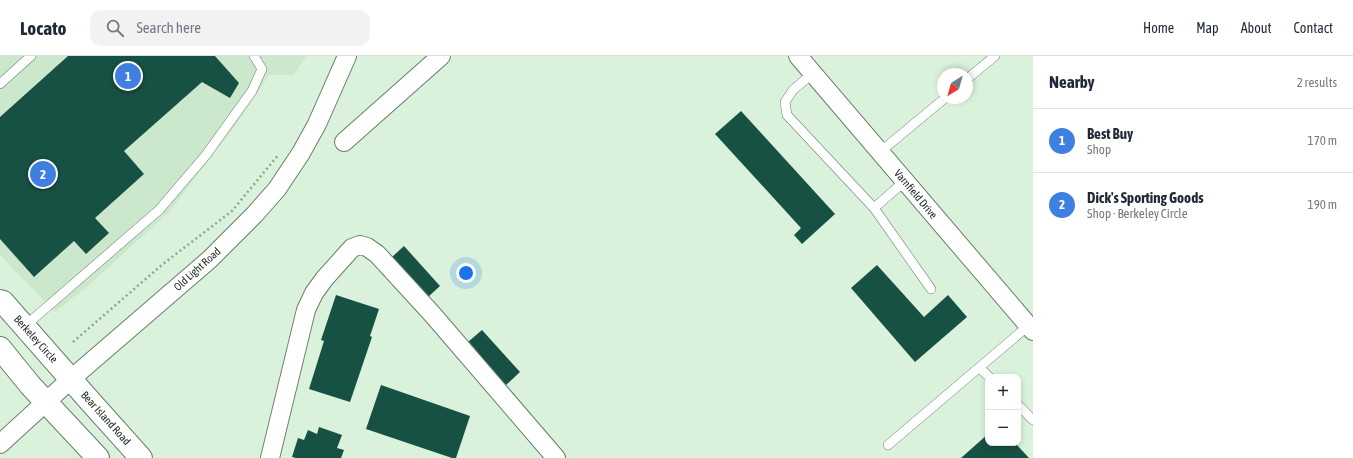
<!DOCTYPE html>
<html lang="en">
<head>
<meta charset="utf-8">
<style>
  :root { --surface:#fff; --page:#f2f2f3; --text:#1f2937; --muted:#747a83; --line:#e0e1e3; --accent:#6137ae }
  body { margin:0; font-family:"Asap Condensed",sans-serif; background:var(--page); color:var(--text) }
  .controls { position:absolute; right:12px; bottom:12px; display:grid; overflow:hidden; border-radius:8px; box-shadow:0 2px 6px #0003 }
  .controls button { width:36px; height:36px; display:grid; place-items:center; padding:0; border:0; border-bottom:1px solid var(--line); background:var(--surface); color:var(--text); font:20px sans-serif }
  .compass { position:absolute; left:937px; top:12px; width:36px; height:36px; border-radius:50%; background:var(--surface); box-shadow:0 2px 6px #0003; rotate:217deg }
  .you { position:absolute; left:466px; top:217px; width:14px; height:14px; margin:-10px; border:3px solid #fff; border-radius:50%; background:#1a73e8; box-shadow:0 0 0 6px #1a73e833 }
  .badge { display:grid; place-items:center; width:26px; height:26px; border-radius:50%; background:var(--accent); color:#fff; font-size:13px; font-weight:700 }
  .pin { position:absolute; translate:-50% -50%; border:2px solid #fff; box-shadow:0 1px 4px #0006 }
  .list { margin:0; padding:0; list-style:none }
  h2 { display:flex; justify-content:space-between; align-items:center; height:52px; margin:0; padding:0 16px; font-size:17px }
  h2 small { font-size:13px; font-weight:400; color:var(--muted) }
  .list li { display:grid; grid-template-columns:26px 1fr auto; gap:12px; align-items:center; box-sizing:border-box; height:64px; padding:0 16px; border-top:1px solid var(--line) }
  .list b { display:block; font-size:15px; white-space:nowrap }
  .list p { margin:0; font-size:13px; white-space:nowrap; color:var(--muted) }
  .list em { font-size:13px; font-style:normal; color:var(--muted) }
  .icon { flex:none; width:22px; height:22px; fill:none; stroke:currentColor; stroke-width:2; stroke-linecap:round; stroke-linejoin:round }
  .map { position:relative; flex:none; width:1033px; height:402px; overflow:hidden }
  header { display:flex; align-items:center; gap:24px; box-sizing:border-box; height:56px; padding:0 20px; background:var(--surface); border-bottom:1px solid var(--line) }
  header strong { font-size:19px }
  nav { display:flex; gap:22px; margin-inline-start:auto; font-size:14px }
  .search { width:280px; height:36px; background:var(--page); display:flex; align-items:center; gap:10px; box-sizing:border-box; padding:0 14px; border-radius:12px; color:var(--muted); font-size:15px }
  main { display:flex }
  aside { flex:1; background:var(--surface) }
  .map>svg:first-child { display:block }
  .built { fill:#cbe7cc }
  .building { fill:#175144 }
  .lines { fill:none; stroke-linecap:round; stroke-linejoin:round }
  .service-casing { stroke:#697e6a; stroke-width:10 }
  .minor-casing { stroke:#697e6a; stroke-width:20 }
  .tertiary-casing { stroke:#697e6a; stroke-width:24 }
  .path { stroke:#91a492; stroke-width:2.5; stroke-dasharray:2 3; stroke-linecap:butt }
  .service { stroke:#fff; stroke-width:9 }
  .minor { stroke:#fff; stroke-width:18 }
  .tertiary { stroke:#fff; stroke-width:22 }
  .labels { text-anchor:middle; stroke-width:4; stroke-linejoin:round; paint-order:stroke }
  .street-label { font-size:11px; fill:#202920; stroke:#fff }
</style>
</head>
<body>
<header>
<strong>Locato</strong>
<div class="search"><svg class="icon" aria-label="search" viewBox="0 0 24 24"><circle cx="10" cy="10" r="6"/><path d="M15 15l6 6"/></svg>Search here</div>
<nav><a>Home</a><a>Map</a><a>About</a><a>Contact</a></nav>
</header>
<main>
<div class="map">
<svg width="1033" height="402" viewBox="0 0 1033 402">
  <rect width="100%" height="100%" fill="#daf2db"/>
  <polygon class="built" points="0,0 306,0 294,19 269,19 238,66 169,156 88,230 55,256 0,199"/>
  <g class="building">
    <polygon points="68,0 215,0 239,27 230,42 202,26 124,95 144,118 95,162 109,177 86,198 74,185 34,221 0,183 0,61"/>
    <polygon points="741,55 835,158 802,188 794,179 801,172 715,78"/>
    <polygon points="404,190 440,230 428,241 392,201"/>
    <polygon points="877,209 924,261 948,239 967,261 915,306 851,232"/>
    <polygon points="336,239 379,253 370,280 372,281 350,346 309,333 324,285 321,284"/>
    <polygon points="482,274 520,316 506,329 468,286"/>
    <polygon points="381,329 470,360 456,402 452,402 366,373"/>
    <polygon points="319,371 342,379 337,392 344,394 341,402 296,402 292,401 298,382 304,384 308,374 317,378"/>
    <polygon points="988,378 988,387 1015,387 1029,402 961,402"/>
  </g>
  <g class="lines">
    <g class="service-casing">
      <g id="service">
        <polyline points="813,17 793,34 785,46 787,59 874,152 931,233"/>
        <polyline points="967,23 995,0"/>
        <polyline points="0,28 31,0"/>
        <polyline points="880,96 945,42"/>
        <polyline points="874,152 905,125"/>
        <polyline points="25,270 159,154 206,99 252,35 262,13 254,0"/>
        <polyline points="980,312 989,321"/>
        <polyline points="1018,349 1033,364"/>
        <polyline points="888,389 1028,270"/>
      </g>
    </g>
    <g class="minor-casing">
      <g id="minor">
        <polyline points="798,0 1033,275"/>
        <polyline points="344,86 441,0"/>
        <polyline points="0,388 71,323 209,204 255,158 277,133 301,97 317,68 347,0"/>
        <polyline points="270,402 306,254 314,237 325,222 352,192 360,189 367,191 377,198 433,259 556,402"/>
      </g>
    </g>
    <g class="tertiary-casing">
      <g id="tertiary">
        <polyline points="0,245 3,246 89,344 141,402"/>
        <polyline points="0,292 30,329 98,402"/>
      </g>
    </g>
    <polyline class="path" points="73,286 163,208 232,155 279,98"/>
    <use href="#service" class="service"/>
    <use href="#minor" class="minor"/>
    <use href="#tertiary" class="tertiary"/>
  </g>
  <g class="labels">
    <g class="street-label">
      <text transform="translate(916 138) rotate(50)" y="4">Varnfield Drive</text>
      <text transform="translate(197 213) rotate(-42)" y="4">Old Light Road</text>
      <text transform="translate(36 283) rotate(48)" y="4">Berkeley Circle</text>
      <text transform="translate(106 362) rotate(48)" y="4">Bear Island Road</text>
    </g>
  </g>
</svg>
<div class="controls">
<button>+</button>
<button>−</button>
</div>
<svg class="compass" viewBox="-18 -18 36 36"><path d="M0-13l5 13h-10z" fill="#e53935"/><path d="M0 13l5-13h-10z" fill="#747a83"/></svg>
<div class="you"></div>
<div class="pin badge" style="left:128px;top:20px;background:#3f7fe0">1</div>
<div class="pin badge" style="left:43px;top:118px;background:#3f7fe0">2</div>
</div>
<aside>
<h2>Nearby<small>2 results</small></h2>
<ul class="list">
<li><span class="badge" style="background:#3f7fe0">1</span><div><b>Best Buy</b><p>Shop</p></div><em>170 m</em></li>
<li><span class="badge" style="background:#3f7fe0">2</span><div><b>Dick's Sporting Goods</b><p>Shop · Berkeley Circle</p></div><em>190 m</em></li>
</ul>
</aside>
</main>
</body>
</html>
